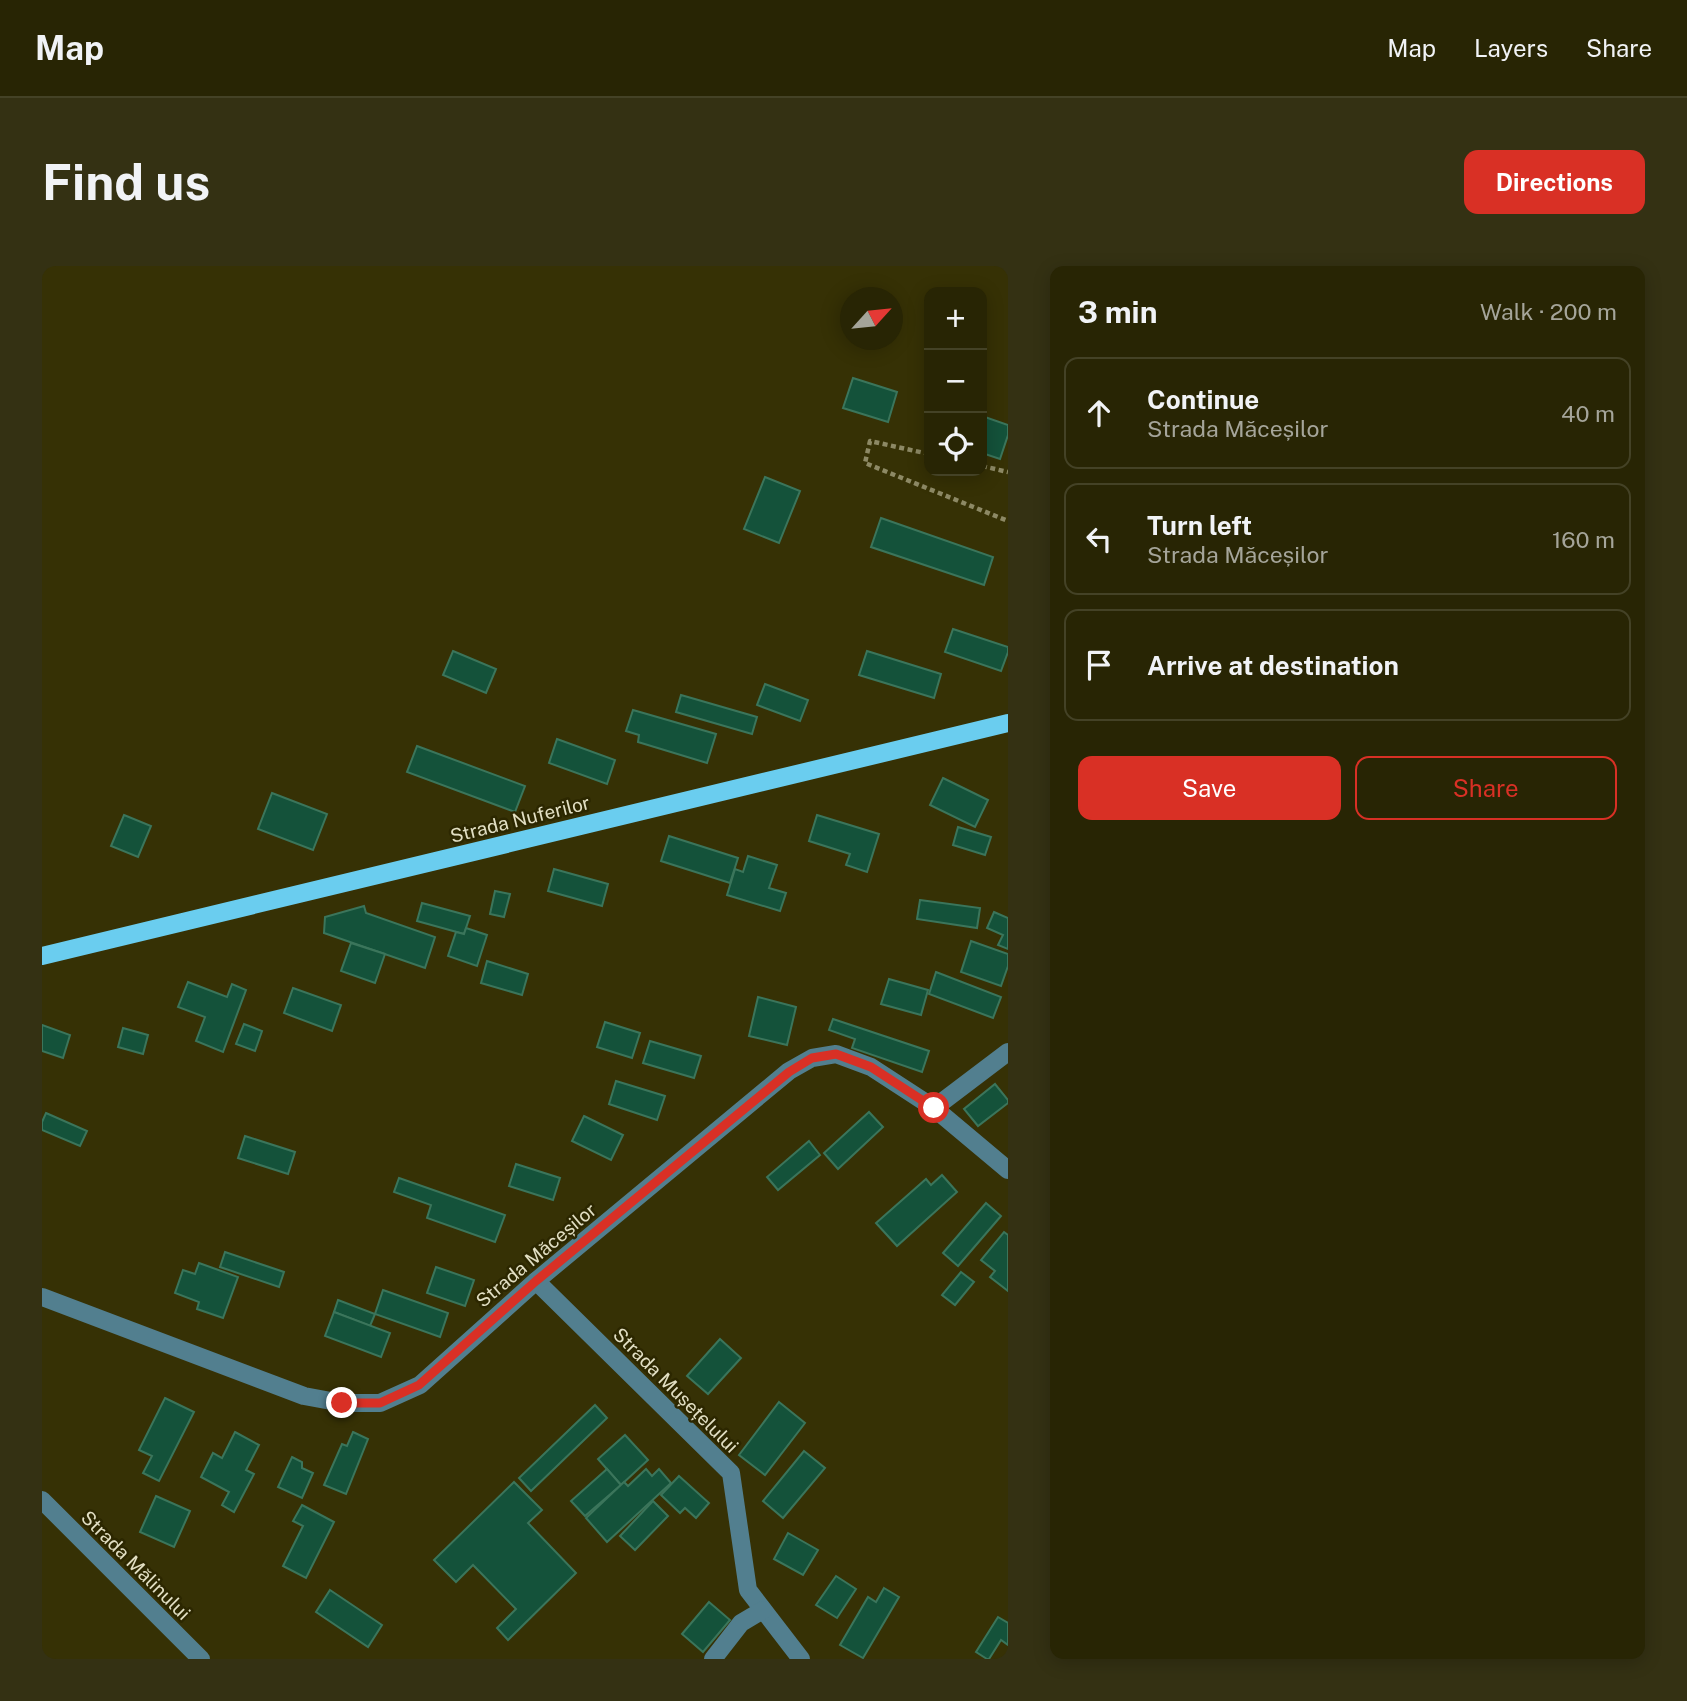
<!DOCTYPE html>
<html lang="en">
<head>
<meta charset="utf-8">
<style>
  :root { --surface:#282504; --page:#343113; --text:#f1f3f6; --muted:#a5a59a; --line:#444226; --accent:#d93025 }
  body { margin:0; font-family:"Public Sans",sans-serif; background:var(--page); color:var(--text) }
  .controls { position:absolute; right:21px; top:21px; display:grid; overflow:hidden; border-radius:14px; box-shadow:0 4px 18px #0003 }
  .controls button { width:63px; height:63px; display:grid; place-items:center; padding:0; border:0; border-bottom:2px solid var(--line); background:var(--surface); color:var(--text); font:35px sans-serif }
  .compass { position:absolute; left:798px; top:21px; width:63px; height:63px; border-radius:50%; background:var(--surface); box-shadow:0 4px 18px #0003; rotate:63deg }
  .stop { position:absolute; width:21px; height:21px; margin:-16px; border:5px solid #d93025; border-radius:50%; background:#fff }
  .stop.end { background:#d93025; border-color:#fff; box-shadow:0 2px 7px #0008 }
  .list { margin:0; padding:0; list-style:none }
  h2 { display:flex; justify-content:space-between; align-items:center; height:91px; margin:0; padding:0 28px; font-size:30px }
  h2 small { font-size:23px; font-weight:400; color:var(--muted) }
  .list li { display:grid; grid-template-columns:46px 1fr auto; gap:21px; align-items:center; box-sizing:border-box; height:112px; margin:0 14px 14px; padding:0 14px; border:2px solid var(--line); border-radius:14px }
  .list b { display:block; font-size:26px; white-space:nowrap }
  .list p { margin:0; font-size:23px; white-space:nowrap; color:var(--muted) }
  .list em { font-size:23px; font-style:normal; color:var(--muted) }
  .actions { display:flex; gap:14px; padding:21px 28px }
  .actions a { flex:1; padding:16px 0; border:2px solid var(--accent); border-radius:14px; text-align:center; font-size:24px; color:var(--accent) }
  .actions .main { background:var(--accent); color:#fff }
  .icon { flex:none; width:38px; height:38px; fill:none; stroke:currentColor; stroke-width:2; stroke-linecap:round; stroke-linejoin:round }
  .map { position:relative; flex:none; width:966px; height:1393px; overflow:hidden; border-radius:14px }
  header { display:flex; align-items:center; gap:42px; box-sizing:border-box; height:98px; padding:0 35px; background:var(--surface); border-bottom:2px solid var(--line) }
  header strong { font-size:33px }
  nav { display:flex; gap:38px; margin-inline-start:auto; font-size:24px }
  .intro { display:flex; align-items:center; justify-content:space-between; box-sizing:border-box; height:168px; padding:0 42px }
  h1 { margin:0; font-size:49px }
  .button { padding:18px 32px; border-radius:14px; background:var(--accent); color:#fff; font-size:24px; font-weight:700 }
  main { display:flex; gap:42px; padding:0 42px }
  aside { flex:1; background:var(--surface); border-radius:14px; box-shadow:0 4px 18px #0003 }
  .map>svg:first-child { display:block }
  .building { fill:#14523a; stroke:#3b755b; stroke-width:2 }
  .lines { fill:none; stroke-linecap:round; stroke-linejoin:round }
  .path { stroke:#8d8965; stroke-width:4.5; stroke-dasharray:5 3.5; stroke-linecap:butt }
  .minor { stroke:#527f8f; stroke-width:18 }
  .major { stroke:#6acdef; stroke-width:18 }
  .route { stroke:#d93025; stroke-width:9 }
  .labels { text-anchor:middle; stroke-width:5; stroke-linejoin:round; paint-order:stroke }
  .street-label { font-size:19px; fill:#e2dfc3; stroke:#2c2700 }
</style>
</head>
<body>
<header>
<strong>Map</strong>
<nav><a>Map</a><a>Layers</a><a>Share</a></nav>
</header>
<div class="intro"><h1>Find us</h1><a class="button">Directions</a></div>
<main>
<div class="map">
<svg width="966" height="1393" viewBox="0 0 966 1393">
  <rect width="100%" height="100%" fill="#363105"/>
  <g class="building">
    <polygon points="811,112 855,126 846,156 801,142"/>
    <polygon points="940,150 966,159 966,169 958,193 940,187"/>
    <polygon points="723,211 758,225 737,277 702,263"/>
    <polygon points="839,252 951,291 942,319 829,281"/>
    <polygon points="911,363 966,381 966,386 959,405 903,386"/>
    <polygon points="411,385 454,403 444,427 401,409"/>
    <polygon points="825,385 899,408 892,432 817,409"/>
    <polygon points="723,418 766,434 758,455 715,439"/>
    <polygon points="639,429 715,451 710,468 634,446"/>
    <polygon points="591,444 674,468 665,497 596,476 597,469 584,465"/>
    <polygon points="515,473 573,494 565,518 507,497"/>
    <polygon points="375,480 483,520 473,546 365,506"/>
    <polygon points="901,512 946,534 933,561 888,539"/>
    <polygon points="230,527 285,548 271,584 216,563"/>
    <polygon points="82,549 109,560 96,591 69,580"/>
    <polygon points="775,549 837,568 825,606 804,599 808,588 767,575"/>
    <polygon points="916,561 949,571 943,589 911,579"/>
    <polygon points="627,570 696,592 688,617 619,595"/>
    <polygon points="706,590 735,599 727,622 744,627 738,645 685,629 693,603 701,606"/>
    <polygon points="512,603 566,618 560,640 506,625"/>
    <polygon points="453,625 468,628 462,651 448,648"/>
    <polygon points="878,634 938,642 935,662 875,653"/>
    <polygon points="380,637 428,650 422,668 375,655"/>
    <polygon points="322,640 324,647 393,671 383,702 282,667 283,651"/>
    <polygon points="952,646 966,652 966,683 956,679 961,669 945,662"/>
    <polygon points="424,662 445,669 435,700 406,690 414,666 422,668"/>
    <polygon points="929,675 966,688 966,700 959,720 919,706"/>
    <polygon points="309,677 343,688 333,717 299,705"/>
    <polygon points="445,695 486,708 480,729 439,717"/>
    <polygon points="894,706 959,731 951,752 887,728"/>
    <polygon points="847,713 886,724 879,749 839,738"/>
    <polygon points="146,716 185,731 190,718 204,724 181,786 154,775 163,751 136,741"/>
    <polygon points="251,722 299,739 290,765 242,747"/>
    <polygon points="716,731 754,741 745,779 707,770"/>
    <polygon points="791,753 887,785 880,806 810,782 813,773 787,764"/>
    <polygon points="563,756 598,767 590,792 555,781"/>
    <polygon points="202,758 220,765 213,785 194,778"/>
    <polygon points="0,759 28,769 21,792 0,785"/>
    <polygon points="81,762 106,769 101,788 76,781"/>
    <polygon points="608,775 659,790 652,812 601,797"/>
    <polygon points="574,815 623,830 615,854 567,838"/>
    <polygon points="953,818 966,834 966,837 936,860 922,843"/>
    <polygon points="827,846 841,861 796,903 782,887"/>
    <polygon points="4,847 45,865 38,880 0,864 0,856"/>
    <polygon points="542,850 581,869 569,894 530,875"/>
    <polygon points="203,870 253,886 246,908 196,892"/>
    <polygon points="767,875 778,889 736,924 725,911"/>
    <polygon points="474,898 518,912 511,934 467,920"/>
    <polygon points="900,909 915,926 855,980 834,957 884,913 889,919"/>
    <polygon points="357,912 463,949 453,976 385,952 389,939 352,926"/>
    <polygon points="944,937 959,950 916,1000 901,987"/>
    <polygon points="962,966 966,969 966,1025 948,1011 953,1005 939,994"/>
    <polygon points="183,986 242,1006 237,1021 178,1001"/>
    <polygon points="157,997 196,1011 181,1052 155,1043 157,1036 133,1027 141,1004 153,1008"/>
    <polygon points="394,1001 432,1014 423,1040 385,1027"/>
    <polygon points="919,1006 932,1016 913,1039 900,1029"/>
    <polygon points="341,1024 406,1047 398,1071 333,1048"/>
    <polygon points="296,1034 333,1048 328,1060 292,1046"/>
    <polygon points="292,1046 348,1067 339,1091 283,1070"/>
    <polygon points="678,1073 699,1092 666,1128 645,1110"/>
    <polygon points="123,1132 152,1146 117,1215 101,1207 110,1190 97,1184"/>
    <polygon points="737,1136 763,1157 723,1209 697,1189"/>
    <polygon points="553,1139 565,1152 489,1225 477,1212"/>
    <polygon points="193,1166 217,1179 204,1204 212,1208 192,1246 180,1239 187,1226 159,1211 171,1187 180,1192"/>
    <polygon points="311,1166 326,1173 304,1228 282,1219 300,1178 305,1180"/>
    <polygon points="583,1169 606,1194 579,1219 556,1193"/>
    <polygon points="762,1185 783,1202 741,1252 721,1235"/>
    <polygon points="250,1191 260,1196 260,1202 271,1207 260,1232 236,1221"/>
    <polygon points="565,1203 579,1219 543,1250 529,1235"/>
    <polygon points="604,1203 610,1210 617,1203 629,1217 565,1276 544,1252 582,1216 586,1220"/>
    <polygon points="637,1210 667,1237 654,1252 643,1242 638,1247 619,1229"/>
    <polygon points="472,1216 500,1244 486,1257 534,1307 466,1374 455,1362 474,1343 431,1299 414,1316 392,1294"/>
    <polygon points="114,1230 148,1245 132,1281 98,1266"/>
    <polygon points="611,1235 626,1250 593,1284 578,1270"/>
    <polygon points="260,1239 292,1256 264,1312 241,1300 261,1260 251,1255"/>
    <polygon points="746,1267 776,1284 761,1309 732,1293"/>
    <polygon points="794,1310 814,1323 795,1352 774,1339"/>
    <polygon points="842,1322 857,1331 821,1392 798,1379 826,1331 834,1336"/>
    <polygon points="288,1324 340,1359 326,1381 274,1346"/>
    <polygon points="667,1336 688,1354 661,1386 640,1368"/>
    <polygon points="956,1351 966,1357 966,1379 959,1374 947,1393 945,1393 934,1386"/>
  </g>
  <g class="lines">
    <g class="path">
      <polyline points="887,188 828,175 823,197 966,255"/>
      <polyline points="940,200 966,206"/>
    </g>
    <g class="minor">
      <polyline points="892,842 966,786"/>
      <polyline points="494,1015 689,1207 706,1324 759,1393"/>
      <polyline points="0,1031 262,1130 300,1137 338,1137 378,1119 494,1015 747,805 770,792 794,788 829,801 892,842 966,904"/>
      <polyline points="0,1234 159,1393"/>
      <polyline points="671,1393 699,1357 721,1344"/>
    </g>
    <polyline class="major" points="0,690 966,457"/>
  </g>
  <g class="lines">
    <polyline class="route" points="300,1137 338,1137 377,1119 494,1015 747,806 770,792 794,788 829,801 892,842"/>
  </g>
  <g class="labels">
    <g class="street-label">
      <text transform="translate(478 553) rotate(-14)" y="7">Strada Nuferilor</text>
      <text transform="translate(494 989) rotate(-40)" y="7">Strada Măceșilor</text>
      <text transform="translate(634 1124) rotate(45)" y="7">Strada Mușețelului</text>
      <text transform="translate(94 1299) rotate(45)" y="7">Strada Mălinului</text>
    </g>
  </g>
</svg>
<div class="controls">
<button>+</button>
<button>−</button>
<button><svg class="icon" aria-label="locate" viewBox="0 0 24 24"><circle cx="12" cy="12" r="6"/><path d="M12 2v4M12 18v4M2 12h4M18 12h4"/></svg></button>
</div>
<svg class="compass" viewBox="-18 -18 36 36"><path d="M0-13l5 13h-10z" fill="#e53935"/><path d="M0 13l5-13h-10z" fill="#a5a59a"/></svg>
<div class="stop" style="left:892px;top:842px"></div>
<div class="stop end" style="left:300px;top:1137px"></div>
</div>
<aside>
<h2>3 min<small>Walk · 200 m</small></h2>
<ul class="list">
<li><svg class="icon" aria-label="ahead" viewBox="0 0 24 24"><path d="M12 20V5M6 11l6-6 6 6"/></svg><div><b>Continue</b><p>Strada Măceșilor</p></div><em>40 m</em></li>
<li><svg class="icon" aria-label="left" viewBox="0 0 24 24"><path d="M17 20v-9H6M10 6l-5 5 5 5"/></svg><div><b>Turn left</b><p>Strada Măceșilor</p></div><em>160 m</em></li>
<li><svg class="icon" aria-label="arrive" viewBox="0 0 24 24"><path d="M6 21V4h12l-3 4 3 4H6"/></svg><div><b>Arrive at destination</b></div></li>
</ul>
<div class="actions"><a class="main">Save</a><a>Share</a></div>
</aside>
</main>
</body>
</html>
